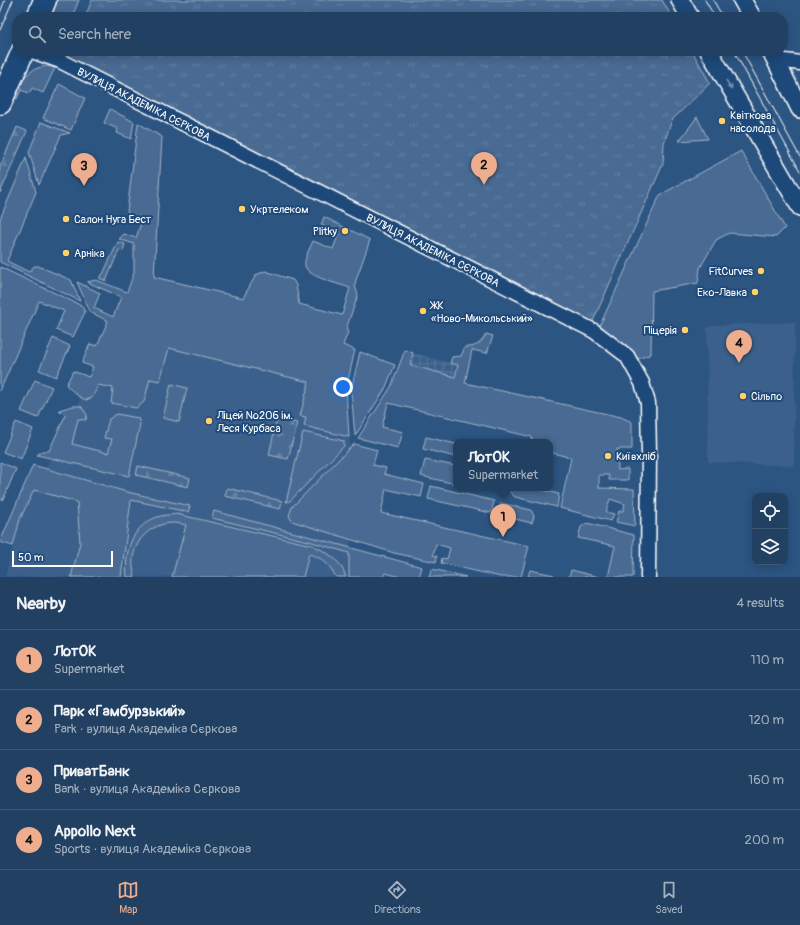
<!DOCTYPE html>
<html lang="en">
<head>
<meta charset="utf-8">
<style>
  :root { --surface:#214062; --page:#294768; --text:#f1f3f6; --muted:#a2afbe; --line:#3e5977; --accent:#eead8d }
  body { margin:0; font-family:Pangolin,sans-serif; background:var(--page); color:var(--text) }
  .controls { position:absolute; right:12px; bottom:12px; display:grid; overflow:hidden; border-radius:8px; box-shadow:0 2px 10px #0003 }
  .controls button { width:36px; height:36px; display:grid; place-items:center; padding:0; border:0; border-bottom:1px solid var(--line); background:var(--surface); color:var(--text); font:20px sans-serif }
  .scale { position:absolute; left:12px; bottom:10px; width:101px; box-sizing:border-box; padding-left:4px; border:2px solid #fff; border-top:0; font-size:11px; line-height:14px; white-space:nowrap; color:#fff; -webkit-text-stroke:3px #1f4a7a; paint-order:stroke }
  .you { position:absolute; left:343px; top:387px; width:14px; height:14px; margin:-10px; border:3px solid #fff; border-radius:50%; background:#1a73e8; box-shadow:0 0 0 6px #1a73e833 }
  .badge { display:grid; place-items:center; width:26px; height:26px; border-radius:50%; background:var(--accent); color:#111; font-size:13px; font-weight:700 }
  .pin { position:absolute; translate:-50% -33px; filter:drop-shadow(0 1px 2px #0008) }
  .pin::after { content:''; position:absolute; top:21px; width:14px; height:12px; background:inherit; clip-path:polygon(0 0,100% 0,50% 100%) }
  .popup { position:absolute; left:453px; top:439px; width:100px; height:52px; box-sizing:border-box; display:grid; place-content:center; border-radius:8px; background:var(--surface); filter:drop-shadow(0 1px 3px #0005); font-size:13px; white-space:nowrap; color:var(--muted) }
  .popup b { font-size:15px; color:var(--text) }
  .popup::after { content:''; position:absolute; left:50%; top:100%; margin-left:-8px; border:8px solid transparent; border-top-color:var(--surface) }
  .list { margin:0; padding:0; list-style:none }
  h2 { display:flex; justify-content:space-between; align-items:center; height:52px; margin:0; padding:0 16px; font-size:17px }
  h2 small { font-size:13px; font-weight:400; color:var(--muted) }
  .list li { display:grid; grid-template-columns:26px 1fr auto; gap:12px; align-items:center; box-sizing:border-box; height:60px; padding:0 16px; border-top:1px solid var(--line) }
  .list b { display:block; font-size:15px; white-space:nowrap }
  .list p { margin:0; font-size:13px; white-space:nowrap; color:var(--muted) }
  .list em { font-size:13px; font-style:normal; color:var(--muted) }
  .icon { flex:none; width:22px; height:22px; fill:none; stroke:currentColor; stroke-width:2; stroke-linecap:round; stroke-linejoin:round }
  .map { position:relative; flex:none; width:800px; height:577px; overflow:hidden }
  .search { position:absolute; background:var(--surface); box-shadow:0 2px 10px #0003; left:12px; right:12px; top:12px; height:44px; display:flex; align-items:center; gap:10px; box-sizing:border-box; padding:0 14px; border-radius:16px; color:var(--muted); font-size:15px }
  .sheet { height:292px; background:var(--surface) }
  nav { display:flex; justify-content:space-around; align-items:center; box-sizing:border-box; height:56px; border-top:1px solid var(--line); background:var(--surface); font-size:11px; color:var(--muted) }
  nav a { display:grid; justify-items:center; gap:2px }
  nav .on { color:var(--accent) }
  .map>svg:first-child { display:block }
  .built { fill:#3b618b }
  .industrial { fill:url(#industrial-grid) }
  .grass { fill:#486b92; stroke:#a4b5c8 }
  .forest { fill:url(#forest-firs); stroke:#a4b5c8 }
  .park { fill:url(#park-tufts); stroke:#a4b5c8 }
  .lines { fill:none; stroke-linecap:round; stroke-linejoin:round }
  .minor-casing { stroke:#fff; stroke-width:17 }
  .tertiary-casing { stroke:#fff; stroke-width:20 }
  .primary-casing { stroke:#fff; stroke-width:25 }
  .minor { stroke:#1f4a7a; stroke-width:14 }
  .tertiary { stroke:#1f4a7a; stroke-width:17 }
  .primary { stroke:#1f4a7a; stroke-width:22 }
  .tram { stroke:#fff; stroke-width:1 }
  .oneway { fill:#7992af }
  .poi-dot { fill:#ffd166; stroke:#1f4a7a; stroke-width:1.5 }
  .labels { text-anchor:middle; stroke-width:4; stroke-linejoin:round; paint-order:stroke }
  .street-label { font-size:11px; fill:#fff; stroke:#1f4a7a }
  .poi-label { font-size:11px; fill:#fff; stroke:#1f4a7a; text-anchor:start }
</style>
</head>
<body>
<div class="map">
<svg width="800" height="577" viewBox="0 0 800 577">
  <defs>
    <pattern id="industrial-grid" width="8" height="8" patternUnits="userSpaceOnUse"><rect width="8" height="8" fill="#3b618b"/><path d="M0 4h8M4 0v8" fill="none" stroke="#58799c"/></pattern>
    <pattern id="forest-firs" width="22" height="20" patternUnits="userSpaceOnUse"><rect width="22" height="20" fill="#486b92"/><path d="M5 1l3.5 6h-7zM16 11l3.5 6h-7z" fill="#6381a2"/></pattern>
    <pattern id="park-tufts" width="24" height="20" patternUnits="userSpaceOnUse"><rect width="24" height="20" fill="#486b92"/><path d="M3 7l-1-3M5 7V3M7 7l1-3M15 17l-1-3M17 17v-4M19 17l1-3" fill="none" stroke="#6381a2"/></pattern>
  </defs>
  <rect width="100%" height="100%" fill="#2c5582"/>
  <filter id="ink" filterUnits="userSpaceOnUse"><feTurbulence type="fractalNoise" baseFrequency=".025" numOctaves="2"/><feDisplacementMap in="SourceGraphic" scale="8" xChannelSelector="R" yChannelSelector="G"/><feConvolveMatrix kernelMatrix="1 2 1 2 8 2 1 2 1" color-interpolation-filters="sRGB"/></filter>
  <g filter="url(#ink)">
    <g class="built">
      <polygon points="225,293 340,320 350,446 351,577 5,577 20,519 79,402 93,367"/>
      <polygon points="795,322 794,466 708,462 707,327 716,325"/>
    </g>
    <polygon class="industrial" points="413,353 458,365 455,377 410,365"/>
    <g class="grass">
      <polygon points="53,0 79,0 72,17 46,17"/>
      <path d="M 47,66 L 55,68 L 43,93 L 32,88 L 29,93 L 21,90 L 17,99 L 13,98 C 20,81 28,68 47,66 Z"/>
      <polygon points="59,84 85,98 71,130 43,118"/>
      <polygon points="110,109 134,122 131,139 117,133 118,129 104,123"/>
      <polygon points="697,117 708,139 679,141"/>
      <polygon points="41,122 70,133 61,135 39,185 29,152"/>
      <path d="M 138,123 L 162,137 L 154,277 L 243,298 L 256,275 L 265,271 L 293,280 L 296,285 L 299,304 L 342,315 L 350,288 C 340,284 306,277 305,265 C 304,258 310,248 313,241 L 333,249 L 339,233 L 321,225 L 324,217 L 370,240 L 356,280 L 355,286 L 358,295 L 346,329 L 348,332 L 343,345 L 355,350 L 346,389 L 349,437 L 304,426 L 306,417 L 300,416 L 309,382 L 169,348 L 160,381 L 150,379 L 144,402 L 136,408 L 111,403 L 113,388 L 98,385 L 93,397 L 86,400 L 78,396 L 66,385 L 73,371 L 89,377 L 93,367 L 82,363 L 90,344 L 97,346 L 108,321 L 90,312 L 77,282 L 100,293 L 94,308 L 113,317 L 121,297 L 87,282 L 96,280 L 127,292 L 134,273 L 134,244 L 119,239 L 124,234 L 136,238 L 142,220 L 130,216 L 127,211 Z"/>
      <polygon points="741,151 785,228 776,237 729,233 716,240 700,268 698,283 652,291 651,354 638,359 627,347 599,327 660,195"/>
      <polygon points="26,158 36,192 7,261 29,272 34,266 38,266 71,280 80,301 0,262 0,219"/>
      <polygon points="118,242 125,244 123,251 119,250 106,281 99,278 103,274"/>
      <polygon points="0,267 82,306 85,312 73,337 56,330 64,311 39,301 0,391"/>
      <path d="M 486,334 L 493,336 L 487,353 L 472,350 L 465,383 L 621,417 L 632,422 L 632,449 L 617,449 L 618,470 L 628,469 L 628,480 L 609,480 L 609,475 L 599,475 L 599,488 L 634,489 L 635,526 L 616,522 L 619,511 L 623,511 L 625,504 L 610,499 L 606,512 L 614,514 L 611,521 L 560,508 L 571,458 L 550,452 L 550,442 L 531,442 L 532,437 L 388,403 L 382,427 L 403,432 L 398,448 L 358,438 L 391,387 L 405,350 L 413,353 L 410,365 L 455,377 L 458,365 L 450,363 L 452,357 L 461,356 L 465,347 C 475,348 482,343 486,334 Z"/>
      <polygon points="53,338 70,346 56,377 39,370"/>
      <polygon points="360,352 395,365 385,389 355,436 351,390"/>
      <polygon points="35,380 52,387 38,418 21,411"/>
      <polygon points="171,384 187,388 179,422 163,418"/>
      <polygon points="73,406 81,406 87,415 86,420 78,419 72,444 108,453 112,439 104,438 109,419 117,414 138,418 140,424 129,476 37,455 42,451 49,451 65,416 59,410"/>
      <polygon points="16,422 33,429 21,459 3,452"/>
      <polygon points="303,432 344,441 344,446 290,501 286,502"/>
      <polygon points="426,437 456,444 456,457 423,449"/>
      <polygon points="354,444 377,450 373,465 386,468 384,474 424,484 421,497 386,489 381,513 529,546 521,577 501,577 441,563 442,558 447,559 450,548 436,544 433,555 437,556 436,562 394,553 292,521 289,516 292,507"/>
      <polygon points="425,460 456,466 456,484 421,476"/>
      <polygon points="0,462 16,469 3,500 0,498"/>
      <polygon points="33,465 127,492 190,506 188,512 131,500 121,577 71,577 80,543 77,502 34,490 20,519 13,546 0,542"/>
      <polygon points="431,486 494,501 491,513 428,499"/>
      <polygon points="505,488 533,488 559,494 557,507 515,497"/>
      <polygon points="501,503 531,510 534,516 532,523 498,515"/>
      <polygon points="214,511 422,567 419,577 401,577 385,573 383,577 349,577 349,553 312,542 212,518"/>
      <path d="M 176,514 L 312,545 C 327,552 341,560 346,577 L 336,577 C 330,565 322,557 309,554 L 303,577 L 172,577 L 186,525 C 154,515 124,544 135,577 L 127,577 C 124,552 131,527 157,517 C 163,515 170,515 176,514 Z"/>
      <polygon points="587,523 634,535 633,577 608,577 615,546 578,538 581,527"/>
      <polygon points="432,569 466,577 429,577"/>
      <polygon points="530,570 554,575 554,577 528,577"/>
      <polygon points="571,570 599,577 569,577"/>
    </g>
    <g class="forest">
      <polygon points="17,127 27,131 0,193 0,167"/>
      <polygon points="277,419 297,423 288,459 269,455"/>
      <polygon points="138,466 190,478 188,487 136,475"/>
      <polygon points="227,488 282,501 280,509 225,496"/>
    </g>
    <g class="park">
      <polygon points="92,0 662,0 672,17 85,17"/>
      <polygon points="70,51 692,51 710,83 672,120 664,143 663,164 593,321 588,325 67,60"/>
    </g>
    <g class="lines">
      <g class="minor-casing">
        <g id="minor">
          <polyline points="32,51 60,61 594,331 627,356 642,383 648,403 649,454 648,577"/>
          <polyline points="774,56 785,61 800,63"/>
        </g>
      </g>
      <g class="tertiary-casing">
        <g id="tertiary">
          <polyline points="680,0 690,17"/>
          <polyline points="742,0 752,17"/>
          <polyline points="709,51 800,207"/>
          <polyline points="771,51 800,109"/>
        </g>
      </g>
      <g class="primary-casing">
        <g id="primary">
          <polyline points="38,17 45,0"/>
          <polyline points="0,103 23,51"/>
        </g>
      </g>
      <use href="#minor" class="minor"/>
      <use href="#tertiary" class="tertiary"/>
      <use href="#primary" class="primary"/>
      <g class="tram">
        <polyline points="705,0 715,17"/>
        <polyline points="713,0 723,17"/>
        <polyline points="0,13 5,0"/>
        <polyline points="0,30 13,0"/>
        <polyline points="734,51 800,171"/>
        <polyline points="742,51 800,157"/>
      </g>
    </g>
    <defs><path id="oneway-solid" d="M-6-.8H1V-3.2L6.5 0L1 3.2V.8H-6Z"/></defs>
    <use class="oneway" href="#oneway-solid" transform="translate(729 85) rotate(60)"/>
  </g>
  <g class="poi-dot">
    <circle cx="722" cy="121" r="4"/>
    <circle cx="242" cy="209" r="4"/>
    <circle cx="66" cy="219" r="4"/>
    <circle cx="345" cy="231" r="4"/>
    <circle cx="66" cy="253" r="4"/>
    <circle cx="761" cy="271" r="4"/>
    <circle cx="755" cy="292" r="4"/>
    <circle cx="423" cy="311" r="4"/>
    <circle cx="685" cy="330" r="4"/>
    <circle cx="743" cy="396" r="4"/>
    <circle cx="209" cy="421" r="4"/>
    <circle cx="608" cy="456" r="4"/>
  </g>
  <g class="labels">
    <g class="street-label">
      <text transform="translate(144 104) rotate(27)" y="4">ВУЛИЦЯ АКАДЕМІКА СЄРКОВА</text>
      <text transform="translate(433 250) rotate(27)" y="4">ВУЛИЦЯ АКАДЕМІКА СЄРКОВА</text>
    </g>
    <g class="poi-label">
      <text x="730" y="119">Квіткова<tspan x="730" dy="13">насолода</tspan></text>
      <text x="250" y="213">Укртелеком</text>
      <text x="74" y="223">Салон Нуга Бест</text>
      <text x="337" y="235" text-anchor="end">Plitky</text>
      <text x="74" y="257">Арніка</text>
      <text x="753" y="275" text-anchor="end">FitCurves</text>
      <text x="747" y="296" text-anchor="end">Еко-Лавка</text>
      <text x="431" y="309">ЖК<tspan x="431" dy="13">«Ново-Микольський»</tspan></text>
      <text x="677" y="334" text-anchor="end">Піцерія</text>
      <text x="751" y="400">Сільпо</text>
      <text x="217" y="419">Ліцей №206 ім.<tspan x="217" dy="13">Леся Курбаса</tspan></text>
      <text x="616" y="460">Київхліб</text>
    </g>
  </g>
</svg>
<div class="controls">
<button><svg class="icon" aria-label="locate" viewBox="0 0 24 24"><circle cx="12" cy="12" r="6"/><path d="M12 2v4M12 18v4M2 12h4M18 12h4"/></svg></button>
<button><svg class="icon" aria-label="layers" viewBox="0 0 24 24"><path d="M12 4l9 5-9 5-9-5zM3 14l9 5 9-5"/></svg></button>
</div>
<div class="scale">50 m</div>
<div class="you"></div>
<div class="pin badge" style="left:503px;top:537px">1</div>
<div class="popup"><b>ЛотОК</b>Supermarket</div>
<div class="pin badge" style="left:484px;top:185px">2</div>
<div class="pin badge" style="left:84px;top:186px">3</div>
<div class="pin badge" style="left:739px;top:363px">4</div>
<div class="search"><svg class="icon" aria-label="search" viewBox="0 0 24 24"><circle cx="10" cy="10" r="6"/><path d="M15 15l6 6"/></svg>Search here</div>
</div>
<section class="sheet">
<h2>Nearby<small>4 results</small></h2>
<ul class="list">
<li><span class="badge">1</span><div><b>ЛотОК</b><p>Supermarket</p></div><em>110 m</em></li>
<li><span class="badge">2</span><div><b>Парк «Гамбурзький»</b><p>Park · вулиця Академіка Сєркова</p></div><em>120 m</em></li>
<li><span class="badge">3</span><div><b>ПриватБанк</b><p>Bank · вулиця Академіка Сєркова</p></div><em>160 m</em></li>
<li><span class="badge">4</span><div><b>Appollo Next</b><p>Sports · вулиця Академіка Сєркова</p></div><em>200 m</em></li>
</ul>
</section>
<nav>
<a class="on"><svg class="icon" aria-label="map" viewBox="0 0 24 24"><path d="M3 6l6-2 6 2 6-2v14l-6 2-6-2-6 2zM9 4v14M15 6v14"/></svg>Map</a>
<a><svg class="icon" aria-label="directions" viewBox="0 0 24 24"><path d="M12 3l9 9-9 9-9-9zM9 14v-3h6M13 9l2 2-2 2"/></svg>Directions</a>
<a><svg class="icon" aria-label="saved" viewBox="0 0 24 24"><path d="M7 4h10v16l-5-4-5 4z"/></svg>Saved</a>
</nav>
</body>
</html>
